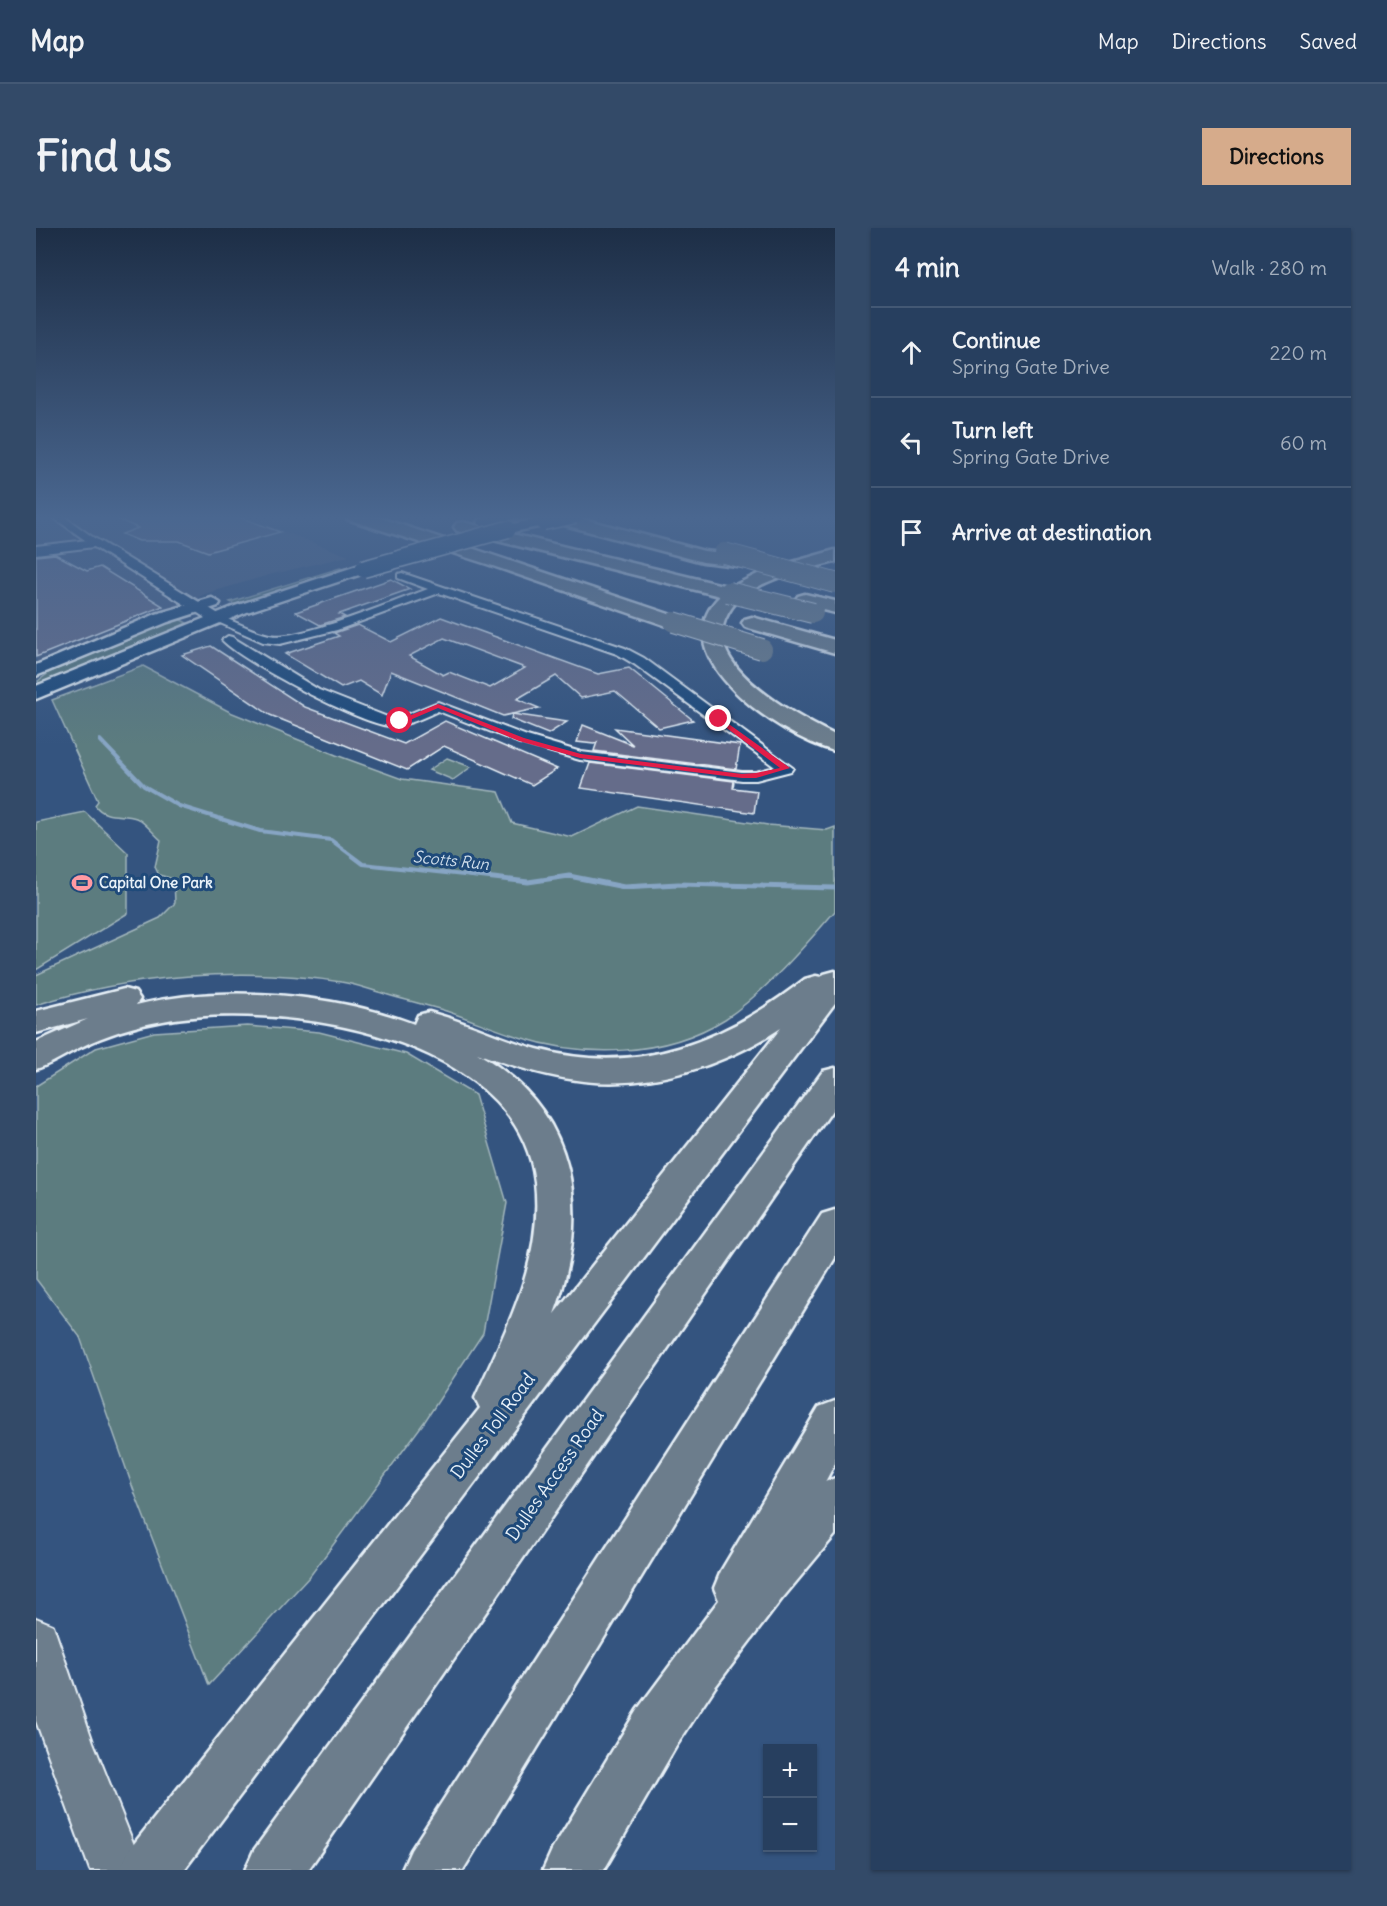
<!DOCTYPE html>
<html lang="en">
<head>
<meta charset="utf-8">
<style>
  :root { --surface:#273f5f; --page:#334a68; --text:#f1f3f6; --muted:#a4afbd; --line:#435874; --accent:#d6ab8b }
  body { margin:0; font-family:Delius,sans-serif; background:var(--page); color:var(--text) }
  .controls { position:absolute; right:18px; bottom:18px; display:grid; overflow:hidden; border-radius:0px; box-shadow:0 2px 4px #0004 }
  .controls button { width:54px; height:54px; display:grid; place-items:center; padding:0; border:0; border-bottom:2px solid var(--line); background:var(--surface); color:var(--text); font:30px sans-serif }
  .stop { position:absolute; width:18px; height:18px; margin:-14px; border:4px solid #e11d48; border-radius:50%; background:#fff }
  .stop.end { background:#e11d48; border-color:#fff; box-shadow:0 2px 6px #0008 }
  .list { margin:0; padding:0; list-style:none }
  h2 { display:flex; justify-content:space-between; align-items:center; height:78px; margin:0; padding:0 24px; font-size:26px }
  h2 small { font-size:20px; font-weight:400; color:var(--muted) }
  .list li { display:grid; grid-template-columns:39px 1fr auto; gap:18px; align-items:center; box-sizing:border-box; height:90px; padding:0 24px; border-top:2px solid var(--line) }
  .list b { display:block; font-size:22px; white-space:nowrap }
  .list p { margin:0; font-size:20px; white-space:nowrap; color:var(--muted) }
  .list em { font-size:20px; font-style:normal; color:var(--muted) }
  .icon { flex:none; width:33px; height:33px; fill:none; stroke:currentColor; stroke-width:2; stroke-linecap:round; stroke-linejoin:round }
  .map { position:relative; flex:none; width:799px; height:1642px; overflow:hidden; border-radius:0px }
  header { display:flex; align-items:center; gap:36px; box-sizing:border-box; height:84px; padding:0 30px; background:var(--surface); border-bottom:2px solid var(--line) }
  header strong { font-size:28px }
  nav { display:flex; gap:33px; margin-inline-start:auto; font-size:21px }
  .intro { display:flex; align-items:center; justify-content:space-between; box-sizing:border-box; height:144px; padding:0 36px }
  h1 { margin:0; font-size:42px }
  .button { padding:15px 27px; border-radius:0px; background:var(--accent); color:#111; font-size:21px; font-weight:700 }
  main { display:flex; gap:36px; padding:0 36px }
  aside { flex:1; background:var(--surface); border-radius:0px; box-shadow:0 2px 4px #0004 }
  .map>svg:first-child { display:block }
  .built { fill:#465e84 }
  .green { fill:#5b7b7f; stroke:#a2b6bc; stroke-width:1.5 }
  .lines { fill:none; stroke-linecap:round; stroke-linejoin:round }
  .stream-far1 { stroke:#87a5c4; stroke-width:4 }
  .stream { stroke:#87a5c4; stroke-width:5 }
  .building { fill:#656c8a; stroke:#e8f1f8; stroke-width:1.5; fill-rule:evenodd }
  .minor-casing { stroke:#e8f1f8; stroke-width:4 }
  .tertiary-casing { stroke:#e8f1f8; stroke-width:4 }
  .secondary-casing { stroke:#e8f1f8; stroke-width:5 }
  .primary-casing { stroke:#e8f1f8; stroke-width:4 }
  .motorway-casing { stroke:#e8f1f8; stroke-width:5 }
  .minor { fill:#1f4a7a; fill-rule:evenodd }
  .tertiary { fill:#1f4a7a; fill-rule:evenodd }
  .secondary { fill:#1f4a7a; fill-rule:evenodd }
  .primary { fill:#6c7d8c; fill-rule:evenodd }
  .motorway { fill:#6c7d8c; fill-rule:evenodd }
  .secondary-bridge-casing { stroke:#e8f1f8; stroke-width:19; stroke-linecap:butt }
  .motorway-bridge-casing { stroke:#e8f1f8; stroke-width:22; stroke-linecap:butt }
  .secondary-bridge { stroke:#1f4a7a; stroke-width:16 }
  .motorway-bridge { stroke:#6c7d8c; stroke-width:20 }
  .route { fill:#e11d48 }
  .labels { text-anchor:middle; stroke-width:6; stroke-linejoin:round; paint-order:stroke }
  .poi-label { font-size:15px; font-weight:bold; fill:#e8f1f8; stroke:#1f4a7a; text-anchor:start }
  .water-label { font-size:16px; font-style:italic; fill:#d0deeb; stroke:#1f4a7a }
  .near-street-label { font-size:18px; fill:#e8f1f8; stroke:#1f4a7a }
</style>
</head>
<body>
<header>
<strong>Map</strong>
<nav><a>Map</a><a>Directions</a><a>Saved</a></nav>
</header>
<div class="intro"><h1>Find us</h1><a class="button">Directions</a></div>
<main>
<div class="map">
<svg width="799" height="1642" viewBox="0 0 799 1642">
  <rect width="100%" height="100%" fill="#34547f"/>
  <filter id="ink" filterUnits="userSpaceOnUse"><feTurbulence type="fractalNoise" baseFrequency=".0167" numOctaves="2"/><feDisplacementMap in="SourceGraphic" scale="12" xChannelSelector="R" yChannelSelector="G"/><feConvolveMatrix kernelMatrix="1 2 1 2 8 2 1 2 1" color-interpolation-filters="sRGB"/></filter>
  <g filter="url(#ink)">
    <polygon class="built" points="0,287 204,287 313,328 233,347 169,366 141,381 86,399 0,436"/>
    <g class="green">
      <polygon points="304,340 313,343 202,378 194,374"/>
      <polygon points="141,390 151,395 19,453 3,455 2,453 14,444 112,403 132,392"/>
      <path d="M 107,438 L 194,484 L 300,527 L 366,551 L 463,564 L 476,595 L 536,609 L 601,578 L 732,597 L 791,602 L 799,599 L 799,683 C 769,718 727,766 689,791 C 628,829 549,830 483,809 C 458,801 434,791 410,783 C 390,777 369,772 349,766 C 334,762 320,756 305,754 C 208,738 93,747 0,777 L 0,747 L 124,690 L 139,675 L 138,651 L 123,647 L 119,639 L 125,612 C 118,606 108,593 100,590 C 87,585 69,592 59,577 L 62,573 L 16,472 Z"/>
      <polygon points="411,530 435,539 417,552 393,542"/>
      <polygon points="49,584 92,625 92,685 0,742 0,594"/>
      <polygon points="211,798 283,804 370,826 439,867 471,975 447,1105 389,1193 274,1348 173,1457 99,1266 44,1109 0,1051 0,858 60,820 118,804"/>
    </g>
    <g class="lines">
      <g class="stream-far1">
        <polyline points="64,512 108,558 143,578 224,603 295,612 327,636 446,649"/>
        <polyline points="526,649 538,649"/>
      </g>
      <polyline class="stream" points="432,647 492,654 533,648 588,659 642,656 799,660"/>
    </g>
    <g class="building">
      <polygon points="72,287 198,287 244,304 172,324 143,313 103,313 86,306 102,300"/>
      <polygon points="19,326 51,343 64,339 127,378 0,429 0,328"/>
      <polygon points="355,351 374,361 303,386 309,389 284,397 260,384"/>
      <path d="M 405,389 L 562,446 L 593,440 L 657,492 L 623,500 L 579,463 L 545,470 L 520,448 L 481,471 L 503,480 L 467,488 L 355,443 L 346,467 L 323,453 L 305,460 L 249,426 L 303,408 L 298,405 L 322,397 L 355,414 ZM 408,410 L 489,440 L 454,460 L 413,444 L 407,447 L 373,428 Z"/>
      <polygon points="175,418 269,479 368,516 409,493 521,541 496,557 408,518 371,542 234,487 146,427"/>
      <polygon points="476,486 531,494 512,506 475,491"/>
      <polygon points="547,497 597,517 579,500 704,517 700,541 558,523 561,514 558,516 541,514"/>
      <polygon points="554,535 698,553 697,560 721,563 718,585 545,560"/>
    </g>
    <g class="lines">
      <g class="minor-casing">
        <g id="minor">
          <polygon points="14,287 26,287 65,315 60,318 56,317"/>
          <path d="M 366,345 L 589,420 L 608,430 L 757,540 L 755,543 L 720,552 L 706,552 L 544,532 L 481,514 L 402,483 C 387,490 371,498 354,498 C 326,497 205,433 186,412 L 192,408 L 196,409 L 283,462 L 354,490 L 365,489 L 402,474 L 491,508 L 545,524 L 706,544 L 720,544 L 739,539 L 598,436 L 581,426 L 403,365 L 301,402 L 244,416 L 227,414 L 175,391 L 181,387 L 185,388 C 201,395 217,403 233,407 C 260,414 362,372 392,361 L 362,350 L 362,346 Z"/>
        </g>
      </g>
      <g class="tertiary-casing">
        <polygon id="tertiary" points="60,311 186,388 188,391 181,395 176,394 58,319 0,326 0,318"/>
      </g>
      <g class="secondary-casing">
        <g id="secondary">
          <polygon points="459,287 482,287 480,290 448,299 441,295 443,292"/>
          <polygon points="507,290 512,291 514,294 512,297 472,305 465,301 467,298"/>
          <polygon points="327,336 335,341 332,344 211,384 0,471 0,458 199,378"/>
          <polygon points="176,370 184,375 182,378 132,394 0,448 0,437 120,386"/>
        </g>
      </g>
      <g class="primary-casing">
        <polygon id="primary" points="0,1390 17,1397 57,1514 108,1642 54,1642 0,1493"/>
      </g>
      <g class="motorway-casing">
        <g id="motorway">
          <polygon points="309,287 336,287 645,390 648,394 645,398 631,398 451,336 311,291"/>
          <polygon points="504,287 533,287 668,323 726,329 733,331 735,335 733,339 726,341 667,334 506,291"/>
          <path d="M 427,294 L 695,359 L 732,341 L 799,322 L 799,334 C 767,342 731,349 705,370 C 697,376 693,383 689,392 C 669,440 765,491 799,507 L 799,523 C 747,510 622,428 684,368 L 421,303 L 418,299 L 421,295 Z"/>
          <polygon points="769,366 799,373 799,385 762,376 759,372 762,368"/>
          <polygon points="716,389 799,412 799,425 709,399 706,395 709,391"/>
          <path d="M 799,743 L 799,775 L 148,1642 L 84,1642 L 93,1622 L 444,1180 L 439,1170 C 470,1102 508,1031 499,954 C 482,806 244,772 127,793 C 98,798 71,806 45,819 C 30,826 16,836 0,841 L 0,814 L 52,791 L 0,805 L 0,783 L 88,761 L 99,764 L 104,771 L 100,777 C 186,756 295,765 378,796 L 382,787 L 393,784 C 430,794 465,811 501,821 C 604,849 689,813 769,751 L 780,748 L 785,749 L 788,746 ZM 745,800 L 518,1086 C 556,983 542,883 441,825 C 476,838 511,849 548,853 C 616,861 690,837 745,800 Z"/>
          <polygon points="799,840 799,878 272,1642 209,1642 218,1622 787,843"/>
          <polygon points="799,982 799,1030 427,1642 366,1642 375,1622 786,986"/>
          <polygon points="799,1173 799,1235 789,1254 799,1250 799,1307 745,1372 679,1459 639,1520 568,1642 507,1642 516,1622 601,1482 683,1372 678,1360 685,1343 783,1179"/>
        </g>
      </g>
      <use href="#minor" class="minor"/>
      <use href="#tertiary" class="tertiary"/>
      <use href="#secondary" class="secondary"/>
      <use href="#primary" class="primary"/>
      <use href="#motorway" class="motorway"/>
      <g class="secondary-bridge-casing">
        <g id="secondary-bridge">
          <polyline points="507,294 539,287"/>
          <polyline points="327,341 472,301"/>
        </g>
      </g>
      <g class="motorway-bridge-casing">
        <g id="motorway-bridge">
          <polyline points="688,325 799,355"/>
          <polyline points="692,364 777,385"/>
          <polyline points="638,394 726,421"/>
        </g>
      </g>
      <use href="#secondary-bridge" class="secondary-bridge"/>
      <use href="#motorway-bridge" class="motorway-bridge"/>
    </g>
  </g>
  <linearGradient id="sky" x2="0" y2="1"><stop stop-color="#1d2e46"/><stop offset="0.56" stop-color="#4a6790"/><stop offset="1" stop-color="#4a6790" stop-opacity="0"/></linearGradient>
  <rect width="799" height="517" fill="url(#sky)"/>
  <polygon class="route" points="402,476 488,510 545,526 706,546 720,545 744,540 680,492 683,489 754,540 720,550 706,550 544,530 483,513 402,480 367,495 361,493"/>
  <defs>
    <g id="stadium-bare" transform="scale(1.62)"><path d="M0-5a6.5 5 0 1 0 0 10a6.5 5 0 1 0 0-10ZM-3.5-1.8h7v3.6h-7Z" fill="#ff9aa2" stroke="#1f4a7a" stroke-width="2.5" paint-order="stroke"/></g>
  </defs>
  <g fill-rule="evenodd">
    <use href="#stadium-bare" x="46" y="655"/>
  </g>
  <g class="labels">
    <g class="poi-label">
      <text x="63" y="660">Capital One Park</text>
    </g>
    <g class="water-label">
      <text transform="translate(415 632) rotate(6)" y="6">Scotts Run</text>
    </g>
    <g class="near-street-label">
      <text transform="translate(457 1198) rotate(-53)" y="6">Dulles Toll Road</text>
      <text transform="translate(519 1247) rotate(-55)" y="6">Dulles Access Road</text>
    </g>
  </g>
</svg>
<div class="controls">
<button>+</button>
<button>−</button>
</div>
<div class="stop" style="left:364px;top:493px"></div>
<div class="stop end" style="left:683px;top:491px"></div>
</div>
<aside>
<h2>4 min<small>Walk · 280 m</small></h2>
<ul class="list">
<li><svg class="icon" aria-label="ahead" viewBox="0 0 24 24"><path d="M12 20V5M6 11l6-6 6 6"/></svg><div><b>Continue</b><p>Spring Gate Drive</p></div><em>220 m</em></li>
<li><svg class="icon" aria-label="left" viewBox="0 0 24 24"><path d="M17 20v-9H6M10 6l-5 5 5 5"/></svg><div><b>Turn left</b><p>Spring Gate Drive</p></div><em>60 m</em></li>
<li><svg class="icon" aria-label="arrive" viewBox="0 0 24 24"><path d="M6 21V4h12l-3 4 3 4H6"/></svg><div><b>Arrive at destination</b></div></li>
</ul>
</aside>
</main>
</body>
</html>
